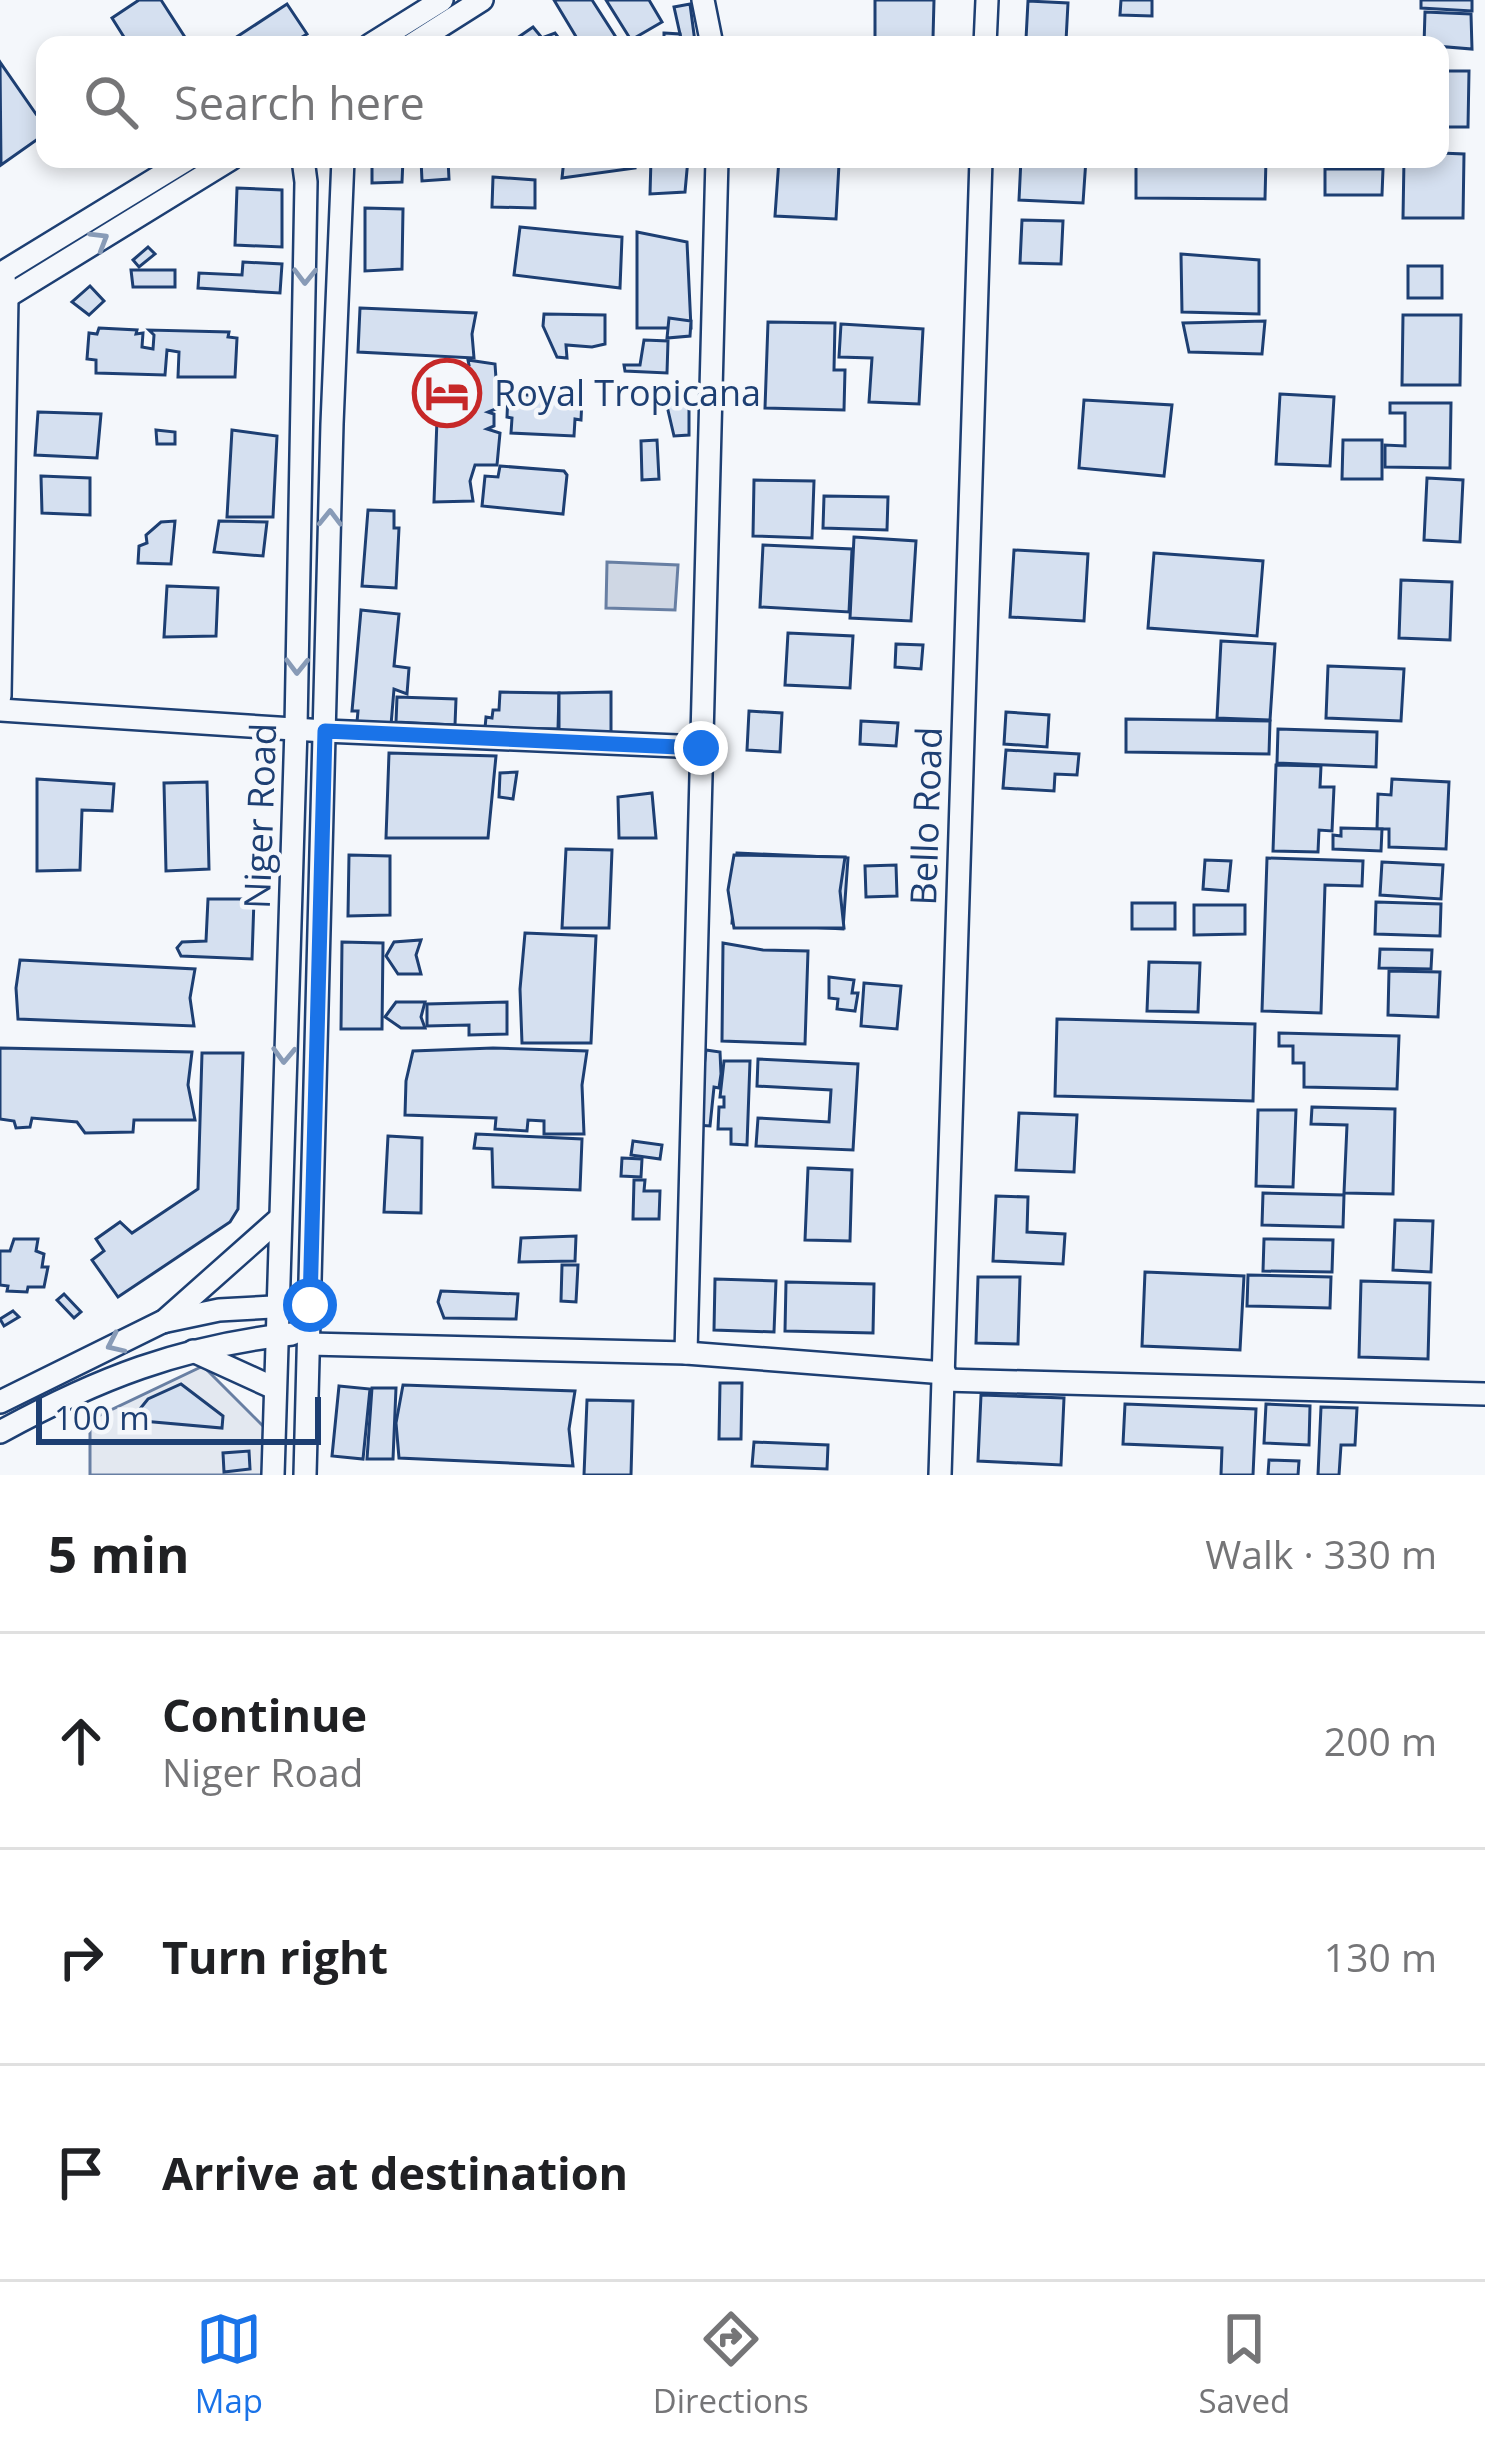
<!DOCTYPE html>
<html lang="en">
<head>
<meta charset="utf-8">
<style>
  :root { --surface:#fff; --page:#f6f6f6; --text:#202124; --muted:#757577; --line:#e0e0e0; --accent:#1a73e8 }
  body { margin:0; font-family:"Open Sans",sans-serif; background:var(--page); color:var(--text) }
  .scale { position:absolute; left:36px; bottom:30px; width:285px; box-sizing:border-box; padding-left:12px; border:6px solid #1d3f73; border-top:0; font-size:33px; line-height:42px; white-space:nowrap; color:#1d3f73; -webkit-text-stroke:9px #f4f7fb; paint-order:stroke }
  .stop { position:absolute; width:36px; height:36px; margin:-27px; border:9px solid #1a73e8; border-radius:50%; background:#fff }
  .stop.end { background:#1a73e8; border-color:#fff; box-shadow:0 3px 12px #0008 }
  .list { margin:0; padding:0; list-style:none }
  h2 { display:flex; justify-content:space-between; align-items:center; height:156px; margin:0; padding:0 48px; font-size:51px }
  h2 small { font-size:39px; font-weight:400; color:var(--muted) }
  .list li { display:grid; grid-template-columns:78px 1fr auto; gap:36px; align-items:center; box-sizing:border-box; height:216px; padding:0 48px; border-top:3px solid var(--line) }
  .list b { display:block; font-size:45px; white-space:nowrap }
  .list p { margin:0; font-size:39px; white-space:nowrap; color:var(--muted) }
  .list em { font-size:39px; font-style:normal; color:var(--muted) }
  .icon { flex:none; width:66px; height:66px; fill:none; stroke:currentColor; stroke-width:2; stroke-linecap:round; stroke-linejoin:round }
  .map { position:relative; flex:none; width:1485px; height:1475px; overflow:hidden }
  .search { position:absolute; background:var(--surface); box-shadow:0 6px 18px #0003; left:36px; right:36px; top:36px; height:132px; display:flex; align-items:center; gap:30px; box-sizing:border-box; padding:0 42px; border-radius:24px; color:var(--muted); font-size:45px }
  .sheet { height:804px; background:var(--surface) }
  nav { display:flex; justify-content:space-around; align-items:center; box-sizing:border-box; height:168px; border-top:3px solid var(--line); background:var(--surface); font-size:33px; color:var(--muted) }
  nav a { display:grid; justify-items:center; gap:6px }
  nav .on { color:var(--accent) }
  .map>svg:first-child { display:block }
  .parking { fill:#e3e8f0; stroke:#687fa3; stroke-width:3 }
  .water { fill:#cfd7e4; stroke:#687fa3; stroke-width:3 }
  .building { fill:#d5e0f0; stroke:#1d3f73; stroke-width:3 }
  .lines { fill:none; stroke-linecap:round; stroke-linejoin:round }
  .minor-casing { stroke:#1d3f73; stroke-width:26 }
  .minor { stroke:#f4f7fb; stroke-width:21 }
  .oneway { stroke:#889bb7 }
  .route { stroke:#1a73e8; stroke-width:15 }
  .labels { text-anchor:middle; stroke-width:9; stroke-linejoin:round; paint-order:stroke }
  .poi-label { font-size:36px; fill:#1d3f73; stroke:#f4f7fb; text-anchor:start }
  .street-label { font-size:36px; fill:#1d3f73; stroke:#f4f7fb }
</style>
</head>
<body>
<div class="map">
<svg width="1485" height="1475" viewBox="0 0 1485 1475">
  <rect width="100%" height="100%" fill="#f4f7fb"/>
  <polygon class="parking" points="203,1366 267,1430 264,1475 90,1475 90,1420"/>
  <polygon class="water" points="607,562 678,565 675,610 606,608"/>
  <g class="building">
    <polygon points="139,0 161,0 190,45 129,45 112,18"/>
    <polygon points="554,0 592,0 619,42 581,45"/>
    <polygon points="606,0 649,0 662,22 631,40"/>
    <polygon points="875,0 934,0 933,38 875,38"/>
    <polygon points="1121,0 1152,0 1152,16 1120,15"/>
    <polygon points="1421,0 1472,0 1472,11 1421,8"/>
    <polygon points="1028,1 1068,3 1066,41 1026,39"/>
    <polygon points="287,4 307,34 289,45 235,45 232,40"/>
    <polygon points="690,4 695,42 682,43 674,7"/>
    <polygon points="1425,12 1471,14 1472,49 1424,45"/>
    <polygon points="533,27 542,38 555,33 564,45 507,45"/>
    <polygon points="664,33 680,34 681,45 664,45"/>
    <polygon points="0,62 36,114 45,108 45,140 42,136 1,165"/>
    <polygon points="1440,71 1469,71 1468,127 1440,127"/>
    <polygon points="1440,153 1464,154 1463,218 1403,218 1404,159 1440,159"/>
    <polygon points="372,159 403,159 402,182 372,183"/>
    <polygon points="421,159 448,159 449,179 422,181"/>
    <polygon points="471,159 553,159 553,161 472,162"/>
    <polygon points="564,159 634,159 635,168 562,178"/>
    <polygon points="651,159 688,159 685,192 650,194"/>
    <polygon points="779,159 832,159 832,163 839,164 836,219 775,216"/>
    <polygon points="1021,159 1086,159 1083,203 1019,200"/>
    <polygon points="1136,159 1266,159 1265,199 1136,198"/>
    <polygon points="1325,169 1383,169 1382,195 1325,195"/>
    <polygon points="493,177 535,180 535,208 492,207"/>
    <polygon points="237,188 282,190 282,247 235,245"/>
    <polygon points="365,208 403,209 402,269 365,271"/>
    <polygon points="1022,220 1063,221 1061,264 1020,263"/>
    <polygon points="520,227 622,237 620,288 514,275"/>
    <polygon points="637,232 687,242 691,328 637,328"/>
    <polygon points="148,247 155,254 139,267 133,260"/>
    <polygon points="1181,254 1259,260 1259,314 1182,312"/>
    <polygon points="243,262 282,264 280,293 198,288 199,273 242,275"/>
    <rect x="1408" y="266" width="34" height="32"/>
    <polygon points="131,270 175,270 175,287 133,287"/>
    <polygon points="90,286 104,301 89,315 72,302"/>
    <polygon points="360,308 476,313 472,334 474,358 358,352"/>
    <polygon points="544,314 605,315 605,344 592,347 566,345 567,358 557,357 543,326"/>
    <polygon points="1403,315 1461,315 1460,385 1402,385"/>
    <polygon points="669,318 691,321 690,336 667,338"/>
    <polygon points="1265,321 1262,354 1189,352 1183,323"/>
    <polygon points="768,322 835,323 834,370 845,370 844,410 765,408"/>
    <polygon points="841,324 923,329 919,404 869,402 872,358 839,357"/>
    <polygon points="99,328 137,330 136,334 143,333 142,347 153,349 154,335 149,330 229,332 228,337 237,338 235,377 178,377 179,352 167,350 165,375 96,373 96,360 87,359 89,333 97,334"/>
    <polygon points="644,340 668,341 667,373 625,371 624,365 640,365"/>
    <polygon points="468,360 495,364 498,408 488,412 494,414 494,426 487,429 500,433 497,465 475,465 470,481 473,501 434,502 437,419 462,420 463,411 451,410 440,401 441,376 469,365"/>
    <polygon points="508,394 582,398 581,420 575,419 574,436 511,433 512,418 507,417"/>
    <polygon points="1280,394 1334,397 1330,466 1276,464"/>
    <polygon points="1084,400 1172,405 1164,476 1079,468"/>
    <polygon points="689,402 689,435 674,436 667,406"/>
    <polygon points="1390,403 1451,403 1450,468 1385,467 1385,445 1405,446 1405,413 1390,413"/>
    <polygon points="38,412 101,414 97,458 35,455"/>
    <polygon points="156,430 175,432 175,444 157,444"/>
    <polygon points="232,430 277,436 273,517 227,517"/>
    <polygon points="657,440 659,479 642,480 641,441"/>
    <polygon points="1343,440 1382,440 1382,479 1342,479"/>
    <polygon points="500,466 564,471 567,475 563,514 482,506 485,476 498,477"/>
    <polygon points="41,476 90,478 90,515 42,513"/>
    <polygon points="1427,478 1463,480 1460,542 1424,540"/>
    <polygon points="754,480 814,481 812,538 753,536"/>
    <polygon points="824,496 888,497 887,530 823,528"/>
    <polygon points="368,510 394,511 394,528 399,528 396,588 362,586"/>
    <polygon points="175,521 171,564 138,563 139,546 147,543 146,535 161,522"/>
    <polygon points="219,521 267,522 263,556 214,552"/>
    <polygon points="854,537 916,541 911,621 850,618"/>
    <polygon points="763,545 852,549 849,612 760,607"/>
    <polygon points="1014,550 1088,554 1084,621 1010,617"/>
    <polygon points="1154,553 1263,561 1257,636 1148,628"/>
    <polygon points="1401,580 1452,582 1450,640 1399,638"/>
    <polygon points="167,586 218,588 216,636 164,637"/>
    <polygon points="361,610 399,614 394,666 409,668 407,694 394,689 391,725 357,722 358,711 352,711"/>
    <polygon points="788,633 853,636 850,688 785,685"/>
    <polygon points="1221,641 1275,644 1270,720 1217,718"/>
    <polygon points="896,644 923,645 921,669 895,667"/>
    <polygon points="1328,666 1404,669 1401,721 1326,718"/>
    <polygon points="500,692 559,693 558,729 485,728 486,717 492,718 493,710 499,710"/>
    <polygon points="611,692 611,736 559,737 559,693"/>
    <polygon points="397,697 456,699 455,725 396,722"/>
    <polygon points="749,711 782,713 780,752 747,750"/>
    <polygon points="1006,712 1049,715 1047,747 1004,744"/>
    <polygon points="1126,719 1270,721 1269,754 1126,752"/>
    <polygon points="861,721 898,723 896,746 860,744"/>
    <polygon points="1278,729 1377,732 1376,767 1277,763"/>
    <polygon points="1006,750 1079,754 1077,775 1055,774 1054,791 1003,788"/>
    <polygon points="389,753 496,756 488,838 386,838"/>
    <polygon points="1276,765 1321,766 1320,787 1334,787 1332,831 1319,830 1318,852 1273,851"/>
    <polygon points="517,772 513,799 499,797 500,773"/>
    <polygon points="37,779 114,784 112,811 82,810 80,870 37,871"/>
    <polygon points="1392,779 1449,782 1446,849 1389,847 1389,829 1377,829 1378,794 1391,795"/>
    <polygon points="207,782 209,869 166,871 164,783"/>
    <polygon points="652,793 656,838 619,838 618,797"/>
    <polygon points="1341,828 1382,829 1381,851 1333,849 1333,835 1341,836"/>
    <polygon points="566,849 612,850 609,928 562,928"/>
    <polygon points="737,853 848,858 843,929 732,923"/>
    <polygon points="349,855 390,856 390,915 348,916"/>
    <polygon points="734,855 845,857 840,891 844,928 734,928 728,890"/>
    <polygon points="1267,858 1363,861 1362,886 1325,885 1321,1013 1262,1011"/>
    <polygon points="1205,860 1231,861 1228,891 1203,889"/>
    <polygon points="1382,862 1443,865 1441,899 1380,895"/>
    <polygon points="896,865 897,896 866,897 865,866"/>
    <polygon points="208,899 254,899 252,959 181,956 177,948 182,942 206,941"/>
    <polygon points="1376,902 1441,904 1440,936 1375,934"/>
    <rect x="1132" y="903" width="43" height="26"/>
    <polygon points="1194,905 1245,905 1245,934 1194,935"/>
    <polygon points="525,933 596,936 591,1043 522,1043 520,989"/>
    <polygon points="421,940 416,955 421,974 398,974 386,956 394,942"/>
    <polygon points="342,942 383,943 382,1029 341,1029"/>
    <polygon points="723,943 763,950 808,951 805,1044 722,1041"/>
    <polygon points="1380,949 1432,950 1431,969 1379,968"/>
    <polygon points="20,960 195,969 190,998 194,1026 18,1019 16,988"/>
    <polygon points="1149,962 1200,963 1198,1012 1147,1011"/>
    <polygon points="1389,971 1440,972 1438,1017 1388,1015"/>
    <polygon points="829,977 854,980 852,993 858,993 855,1011 837,1009 838,999 829,998"/>
    <polygon points="864,983 901,986 897,1029 861,1026"/>
    <polygon points="396,1002 425,1002 421,1017 425,1028 401,1028 385,1017"/>
    <polygon points="507,1002 507,1034 469,1035 469,1025 427,1026 427,1004"/>
    <polygon points="1057,1019 1255,1024 1253,1101 1055,1096"/>
    <polygon points="1279,1033 1399,1036 1397,1089 1304,1087 1304,1063 1293,1063 1293,1046 1279,1046"/>
    <polygon points="0,1048 192,1052 188,1085 195,1120 134,1120 133,1132 85,1133 77,1122 32,1118 30,1127 16,1128 14,1121 0,1119"/>
    <polygon points="493,1048 587,1051 582,1085 584,1134 544,1134 544,1121 528,1120 527,1131 495,1129 496,1118 405,1115 406,1081 413,1051"/>
    <polygon points="706,1050 720,1052 721,1074 719,1088 714,1087 710,1126 697,1125"/>
    <polygon points="202,1053 243,1053 238,1209 230,1222 118,1297 92,1260 104,1251 96,1239 120,1222 132,1233 198,1189"/>
    <polygon points="758,1059 858,1064 853,1150 756,1146 758,1118 829,1122 831,1090 757,1086"/>
    <polygon points="724,1061 750,1061 747,1145 731,1144 731,1129 718,1129 719,1107 724,1107 724,1097 720,1097"/>
    <polygon points="1312,1107 1395,1109 1393,1194 1344,1193 1347,1125 1311,1124"/>
    <polygon points="1258,1110 1296,1110 1293,1187 1256,1186"/>
    <polygon points="1019,1113 1077,1115 1074,1172 1016,1170"/>
    <polygon points="476,1134 582,1139 580,1190 493,1187 492,1149 474,1148"/>
    <polygon points="388,1136 422,1138 421,1213 384,1212"/>
    <polygon points="633,1141 662,1145 660,1159 631,1155"/>
    <polygon points="622,1158 642,1159 641,1177 621,1176"/>
    <polygon points="808,1168 852,1170 850,1241 805,1240"/>
    <polygon points="634,1180 645,1180 644,1191 660,1191 659,1219 633,1219"/>
    <polygon points="1263,1193 1344,1195 1343,1227 1262,1225"/>
    <polygon points="996,1196 1028,1197 1027,1232 1065,1234 1063,1264 993,1261"/>
    <polygon points="1395,1220 1433,1221 1431,1272 1393,1270"/>
    <polygon points="576,1236 575,1261 519,1262 521,1238"/>
    <polygon points="14,1239 38,1239 36,1251 44,1254 42,1267 48,1267 44,1287 28,1287 27,1292 7,1291 8,1286 0,1285 0,1251 10,1251"/>
    <polygon points="1264,1239 1333,1240 1332,1272 1263,1271"/>
    <polygon points="562,1265 578,1265 576,1302 561,1301"/>
    <polygon points="1145,1272 1244,1276 1240,1350 1142,1346"/>
    <polygon points="1248,1275 1331,1277 1330,1308 1247,1306"/>
    <polygon points="978,1277 1020,1277 1018,1344 976,1343"/>
    <polygon points="715,1279 776,1281 774,1332 714,1330"/>
    <polygon points="1361,1281 1430,1283 1428,1359 1359,1357"/>
    <polygon points="786,1282 874,1284 873,1333 785,1331"/>
    <polygon points="441,1291 518,1294 516,1319 444,1318 438,1302"/>
    <polygon points="64,1294 81,1312 74,1318 57,1300"/>
    <polygon points="13,1311 19,1317 4,1326 0,1319"/>
    <polygon points="720,1383 742,1383 741,1439 719,1439"/>
    <polygon points="181,1384 223,1416 222,1428 131,1420 148,1399"/>
    <polygon points="403,1385 575,1391 569,1429 573,1466 399,1458 396,1423"/>
    <polygon points="339,1386 370,1389 363,1459 332,1456"/>
    <polygon points="372,1388 396,1388 393,1459 367,1459"/>
    <polygon points="981,1395 1064,1398 1061,1465 978,1461"/>
    <polygon points="587,1400 633,1401 631,1475 584,1475"/>
    <polygon points="1125,1404 1256,1409 1253,1475 1221,1475 1222,1448 1123,1444"/>
    <polygon points="1266,1404 1310,1406 1309,1445 1264,1443"/>
    <polygon points="1321,1407 1357,1408 1355,1445 1341,1445 1339,1475 1318,1475"/>
    <polygon points="754,1442 828,1445 827,1469 752,1466"/>
    <polygon points="249,1451 250,1469 224,1472 223,1453"/>
    <polygon points="1269,1460 1299,1461 1298,1475 1268,1475"/>
  </g>
  <g class="lines">
    <g class="minor-casing">
      <g id="minor">
        <polyline points="703,0 712,45"/>
        <polyline points="370,45 442,0"/>
        <polyline points="411,45 482,0"/>
        <polyline points="985,45 987,0"/>
        <polyline points="0,274 188,159"/>
        <polyline points="0,301 231,159"/>
        <polyline points="0,696 7,297 3,272"/>
        <polyline points="0,710 325,731 701,747"/>
        <polyline points="163,1322 279,1219"/>
        <polyline points="309,1344 686,1353 945,1373"/>
        <polyline points="193,1351 274,1388"/>
        <polyline points="686,1353 717,159"/>
        <polyline points="944,1380 1485,1394"/>
        <polyline points="0,1402 162,1322 219,1310 291,1306"/>
        <path d="M 0,1432 C 97,1379 181,1346 292,1334"/>
        <polyline points="273,1475 296,728 306,182 303,159"/>
        <polyline points="305,1475 332,424 343,159"/>
        <polyline points="940,1475 981,159"/>
      </g>
    </g>
    <use href="#minor" class="minor"/>
  </g>
  <defs><path id="oneway-chevron" d="M-2-3.5L2.5 0L-2 3.5" fill="none" stroke-width="1.6" stroke-linecap="round" stroke-linejoin="round" transform="scale(3)"/></defs>
  <g class="oneway">
    <use href="#oneway-chevron" transform="translate(100 240) rotate(-31)"/>
    <use href="#oneway-chevron" transform="translate(305 276) rotate(91)"/>
    <use href="#oneway-chevron" transform="translate(330 518) rotate(-89)"/>
    <use href="#oneway-chevron" transform="translate(297 666) rotate(91)"/>
    <use href="#oneway-chevron" transform="translate(284 1055) rotate(92)"/>
    <use href="#oneway-chevron" transform="translate(115 1344) rotate(155)"/>
  </g>
  <g class="lines">
    <polyline class="route" points="310,1305 325,731 701,748"/>
  </g>
  <defs>
    <g id="hotel-ring" transform="scale(3.45)"><circle r="9.5" fill="#f4f7fb" stroke="#c62828" stroke-width="1.5"/><path d="M-6-4.5h1.5V1H6V5H4.5V3h-9V5H-6ZM-4 0a1.8 1.8 0 1 1 3.6 0ZM.5 0V-2.5h3Q6-2.5 6 0Z" fill="#c62828"/></g>
  </defs>
  <g fill-rule="evenodd">
    <use href="#hotel-ring" x="447" y="393"/>
  </g>
  <g class="labels">
    <g class="poi-label">
      <text x="494" y="406">Royal Tropicana</text>
    </g>
    <g class="street-label">
      <text transform="translate(260 816) rotate(-88)" y="13">Niger Road</text>
      <text transform="translate(926 816) rotate(-88)" y="13">Bello Road</text>
    </g>
  </g>
</svg>
<div class="scale">100 m</div>
<div class="stop" style="left:310px;top:1305px"></div>
<div class="stop end" style="left:701px;top:748px"></div>
<div class="search"><svg class="icon" aria-label="search" viewBox="0 0 24 24"><circle cx="10" cy="10" r="6"/><path d="M15 15l6 6"/></svg>Search here</div>
</div>
<section class="sheet">
<h2>5 min<small>Walk · 330 m</small></h2>
<ul class="list">
<li><svg class="icon" aria-label="ahead" viewBox="0 0 24 24"><path d="M12 20V5M6 11l6-6 6 6"/></svg><div><b>Continue</b><p>Niger Road</p></div><em>200 m</em></li>
<li><svg class="icon" aria-label="right" viewBox="0 0 24 24"><path d="M7 20v-9h11M14 6l5 5-5 5"/></svg><div><b>Turn right</b></div><em>130 m</em></li>
<li><svg class="icon" aria-label="arrive" viewBox="0 0 24 24"><path d="M6 21V4h12l-3 4 3 4H6"/></svg><div><b>Arrive at destination</b></div></li>
</ul>
</section>
<nav>
<a class="on"><svg class="icon" aria-label="map" viewBox="0 0 24 24"><path d="M3 6l6-2 6 2 6-2v14l-6 2-6-2-6 2zM9 4v14M15 6v14"/></svg>Map</a>
<a><svg class="icon" aria-label="directions" viewBox="0 0 24 24"><path d="M12 3l9 9-9 9-9-9zM9 14v-3h6M13 9l2 2-2 2"/></svg>Directions</a>
<a><svg class="icon" aria-label="saved" viewBox="0 0 24 24"><path d="M7 4h10v16l-5-4-5 4z"/></svg>Saved</a>
</nav>
</body>
</html>
